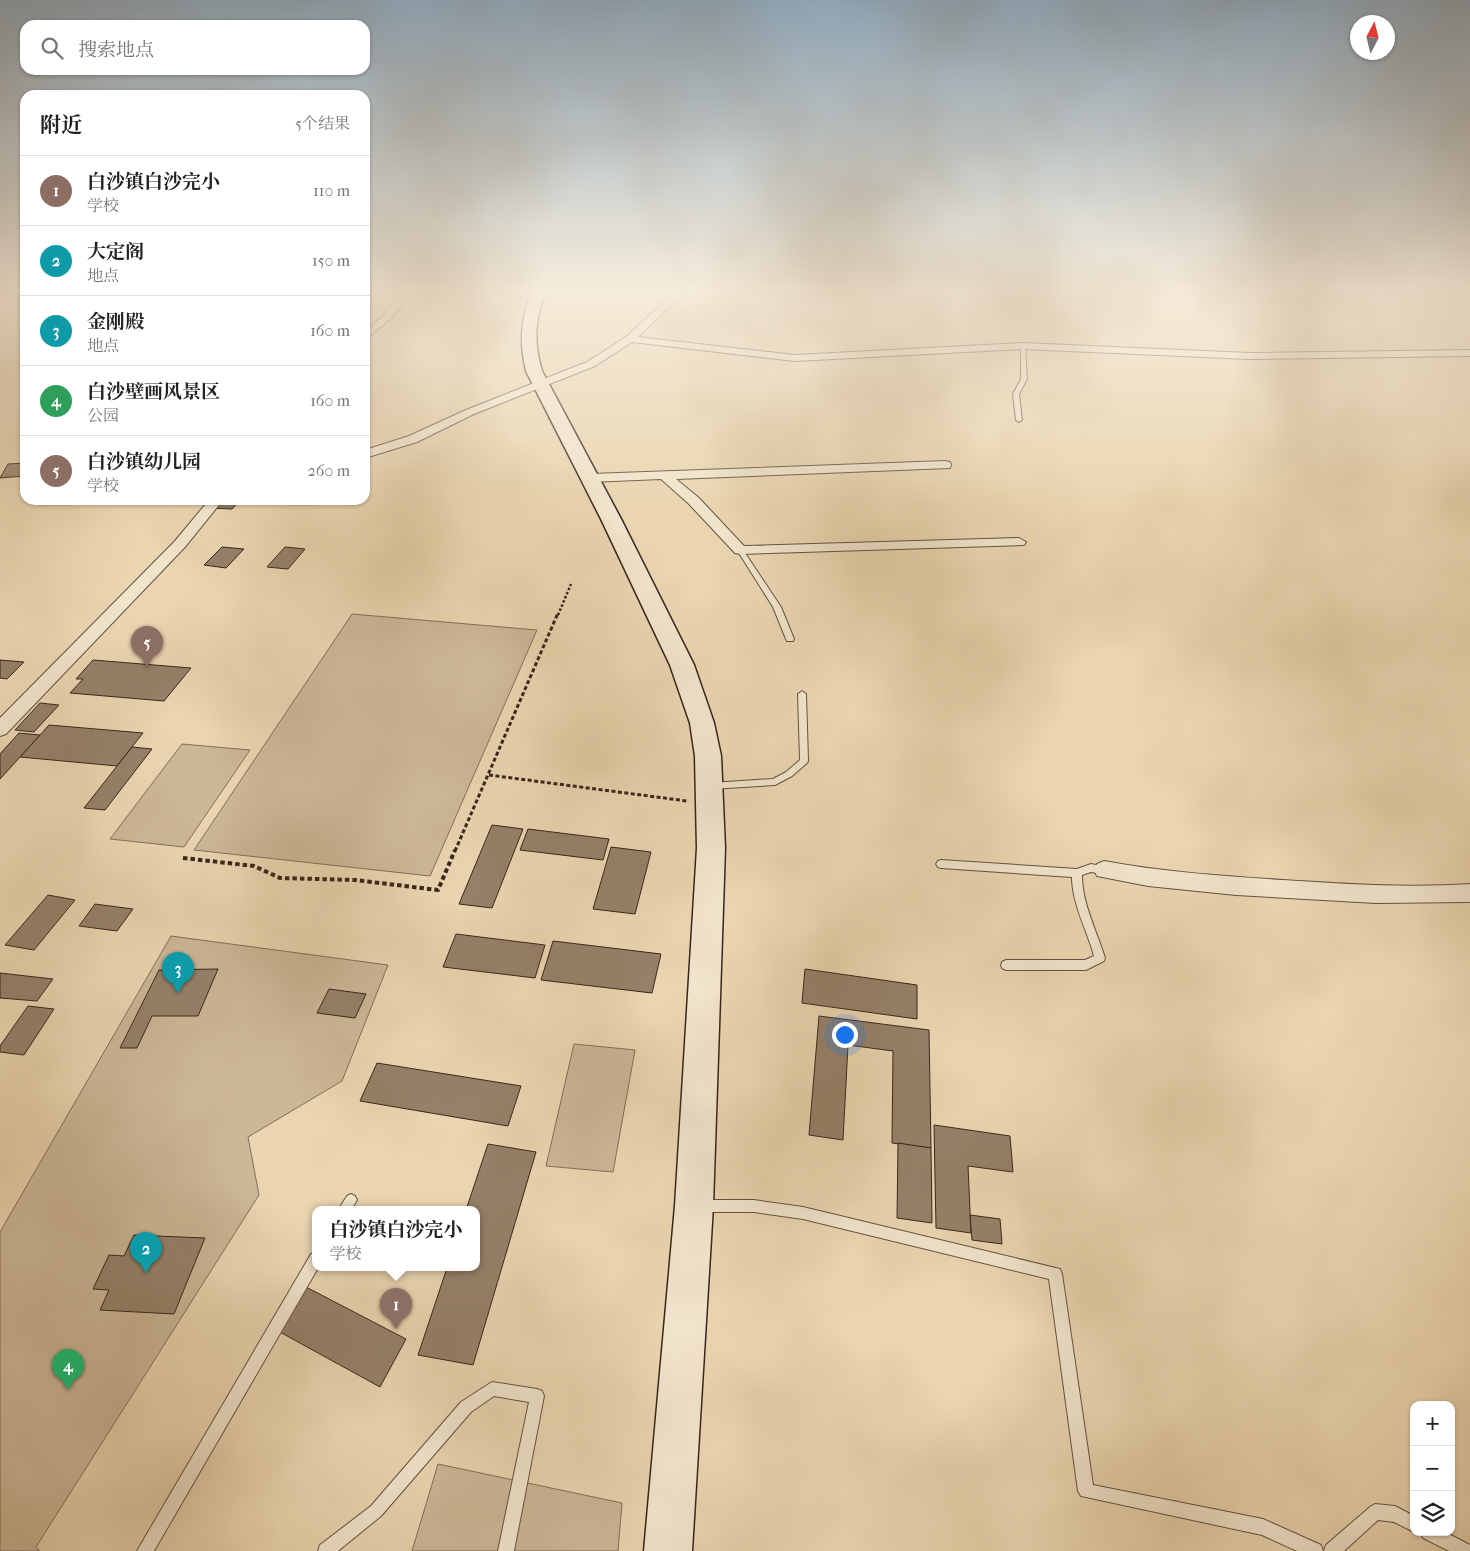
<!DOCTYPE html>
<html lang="zh">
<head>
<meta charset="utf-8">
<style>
  :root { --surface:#fff; --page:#f2f2f2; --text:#222; --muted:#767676; --line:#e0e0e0; --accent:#db2777 }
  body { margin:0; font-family:"IM FELL French Canon","Noto Serif SC",serif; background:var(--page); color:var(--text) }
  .controls { position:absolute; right:15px; bottom:15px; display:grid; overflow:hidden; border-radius:10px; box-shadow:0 1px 4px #0004 }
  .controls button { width:45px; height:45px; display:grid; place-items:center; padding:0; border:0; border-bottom:1px solid var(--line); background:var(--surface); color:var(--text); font:25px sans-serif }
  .compass { position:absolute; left:1350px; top:15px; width:45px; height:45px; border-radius:50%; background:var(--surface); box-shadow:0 1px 4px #0004; rotate:7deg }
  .you { position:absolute; left:844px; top:1034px; width:18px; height:18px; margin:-12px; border:4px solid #fff; border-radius:50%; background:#1a73e8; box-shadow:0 0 0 8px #1a73e833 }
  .badge { display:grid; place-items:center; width:32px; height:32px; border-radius:50%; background:var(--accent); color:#fff; font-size:16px; font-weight:700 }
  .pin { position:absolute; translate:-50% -41px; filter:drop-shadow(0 1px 2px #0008) }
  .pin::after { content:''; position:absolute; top:26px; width:18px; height:15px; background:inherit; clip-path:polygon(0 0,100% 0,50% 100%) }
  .popup { position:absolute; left:312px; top:1206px; width:168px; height:65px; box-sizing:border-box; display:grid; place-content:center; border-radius:10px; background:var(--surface); filter:drop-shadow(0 1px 4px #0005); font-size:16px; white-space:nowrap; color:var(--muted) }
  .popup b { font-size:19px; color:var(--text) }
  .popup::after { content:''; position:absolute; left:50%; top:100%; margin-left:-10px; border:10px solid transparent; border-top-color:var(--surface) }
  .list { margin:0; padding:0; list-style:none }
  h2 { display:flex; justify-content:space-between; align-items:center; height:65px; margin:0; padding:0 20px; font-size:21px }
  h2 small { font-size:16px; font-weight:400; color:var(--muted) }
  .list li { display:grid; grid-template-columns:32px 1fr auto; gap:15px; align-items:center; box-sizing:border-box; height:70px; padding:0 20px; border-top:1px solid var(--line) }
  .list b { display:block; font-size:19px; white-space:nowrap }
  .list p { margin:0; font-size:16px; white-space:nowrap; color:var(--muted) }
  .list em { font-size:16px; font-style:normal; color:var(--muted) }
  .icon { flex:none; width:28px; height:28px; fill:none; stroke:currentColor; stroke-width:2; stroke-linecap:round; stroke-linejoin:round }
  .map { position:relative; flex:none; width:1470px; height:1551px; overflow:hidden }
  .search { position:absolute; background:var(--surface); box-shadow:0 1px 4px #0004; left:20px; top:20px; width:350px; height:55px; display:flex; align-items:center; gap:12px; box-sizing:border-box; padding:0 18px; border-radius:15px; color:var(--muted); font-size:19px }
  .panel { position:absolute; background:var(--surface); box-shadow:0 1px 4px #0004; left:20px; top:90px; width:350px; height:415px; border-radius:15px }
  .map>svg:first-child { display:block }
  .green { fill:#ccb797; stroke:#826e5a }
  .building { fill:#958169; stroke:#38261d }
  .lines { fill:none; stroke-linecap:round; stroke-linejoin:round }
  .service-casing { stroke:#645242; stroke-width:2 }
  .minor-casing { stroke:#645242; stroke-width:2 }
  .secondary-casing { stroke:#38261d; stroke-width:3 }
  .path-far2 { stroke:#38261d; stroke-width:2.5; stroke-dasharray:2.5 2; stroke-linecap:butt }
  .path-far1 { stroke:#38261d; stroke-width:3; stroke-dasharray:4 2.5; stroke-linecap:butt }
  .path { stroke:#38261d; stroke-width:4; stroke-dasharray:4.5 3; stroke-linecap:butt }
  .service { fill:#f1e4cc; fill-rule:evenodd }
  .minor { fill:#f1e4cc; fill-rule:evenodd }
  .secondary { fill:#f1e4cc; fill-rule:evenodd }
</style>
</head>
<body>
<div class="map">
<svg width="1470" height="1551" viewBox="0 0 1470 1551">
  <rect width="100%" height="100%" fill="#ead5b0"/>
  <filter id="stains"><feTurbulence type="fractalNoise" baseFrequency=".004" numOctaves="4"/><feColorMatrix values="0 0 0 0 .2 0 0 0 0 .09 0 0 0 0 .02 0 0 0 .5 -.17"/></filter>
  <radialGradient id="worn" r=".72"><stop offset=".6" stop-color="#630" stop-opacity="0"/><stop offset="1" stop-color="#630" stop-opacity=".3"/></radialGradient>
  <g class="green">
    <polygon points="352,614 537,630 430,876 194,850"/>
    <polygon points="182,744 250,750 184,847 110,839"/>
    <polygon points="171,936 388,965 342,1081 248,1137 259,1195 36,1547 40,1551 0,1551 0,1232"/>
    <polygon points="574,1044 635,1050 613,1172 546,1166"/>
    <polygon points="438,1464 622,1503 618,1551 412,1551"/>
  </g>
  <g class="building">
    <polygon points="25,463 25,476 0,478 8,464"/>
    <polygon points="217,500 240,500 232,509 210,508"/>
    <polygon points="222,547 244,549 226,568 204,565"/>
    <polygon points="285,547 305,549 288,569 267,567"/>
    <polygon points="0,660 24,662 7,679 0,678"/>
    <polygon points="93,660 191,668 164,701 70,693 83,679 76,679"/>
    <polygon points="40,703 59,705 34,732 15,730"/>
    <polygon points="49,725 143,733 117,766 20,757"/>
    <polygon points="19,733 40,735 0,779 0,754"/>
    <polygon points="132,747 152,749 105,810 84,808"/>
    <polygon points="492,825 523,829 492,908 459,904"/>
    <polygon points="528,829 609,839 603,860 520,850"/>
    <polygon points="611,847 651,852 635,914 593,909"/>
    <polygon points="48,895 75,900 34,950 5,945"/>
    <polygon points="95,904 133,909 117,931 79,926"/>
    <polygon points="456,934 545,945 535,978 443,967"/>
    <polygon points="553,941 661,954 652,993 541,980"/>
    <polygon points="218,969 198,1016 152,1016 137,1048 120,1048 159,970"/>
    <polygon points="805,969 917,985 917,1019 802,1003"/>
    <polygon points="0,973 53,979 37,1001 0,998"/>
    <polygon points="329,989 366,994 355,1018 317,1013"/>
    <polygon points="28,1006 54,1009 24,1055 0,1052 0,1046"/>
    <polygon points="819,1016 929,1030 931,1148 892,1143 893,1051 848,1045 843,1140 809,1135"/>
    <polygon points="377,1063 521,1086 508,1126 360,1101"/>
    <polygon points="934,1125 1010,1136 1013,1172 968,1166 971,1233 936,1228"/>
    <polygon points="898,1143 931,1148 932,1223 897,1218"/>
    <polygon points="488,1144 536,1152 473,1365 418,1355 447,1268 476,1268 476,1210 466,1210"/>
    <polygon points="970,1215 1000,1219 1002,1244 972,1240"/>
    <polygon points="134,1235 205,1238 174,1314 100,1310 109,1290 93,1289 109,1255 124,1256"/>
    <polygon points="306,1287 406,1339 380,1387 278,1331"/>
  </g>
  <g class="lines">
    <g class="service-casing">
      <g id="service">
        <polygon points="723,290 742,290 798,295 800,290 804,290 799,297"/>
        <polygon points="1023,345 1025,346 1027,379 1019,394 1022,420 1019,422 1016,420 1013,394 1021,379 1021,346"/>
        <polygon points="740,548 743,550 781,607 794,639 793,641 787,641 786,639 773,607 737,550"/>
        <polygon points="802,691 806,694 808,761 807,763 792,776 775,785 711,789 708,788 707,786 708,784 711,783 773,779 786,772 800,760 798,694"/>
        <path d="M 941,860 L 1077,869 L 1091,864 L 1107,867 L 1109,870 L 1107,873 L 1104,874 L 1091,872 L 1082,875 C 1082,904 1097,931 1105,958 L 1104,961 L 1086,970 L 1006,970 L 1002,968 L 1001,965 L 1002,962 L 1006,960 L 1085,960 L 1094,956 C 1087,930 1072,904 1072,877 L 941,868 L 938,867 L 936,864 L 938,861 Z"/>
        <polygon points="351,1194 355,1196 357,1200 351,1210 338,1210 347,1196"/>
        <polygon points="702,1200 754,1200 803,1207 1060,1269 1062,1274 1093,1485 1263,1519 1321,1545 1323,1551 1297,1551 1262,1535 1081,1496 1078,1491 1049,1279 803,1219 754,1212 702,1212 698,1210 696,1206 698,1202"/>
        <polygon points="316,1252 316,1268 318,1268 154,1551 137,1551 311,1254"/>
        <polygon points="492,1382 537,1389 542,1391 544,1396 514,1551 498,1551 529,1402 494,1396 471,1412 381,1516 338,1551 318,1551 320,1545 371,1506 461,1402"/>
        <polygon points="1375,1504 1395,1506 1414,1516 1414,1532 1394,1522 1378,1520 1344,1551 1324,1551 1326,1545 1370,1507"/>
        <polygon points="1421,1532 1445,1532 1470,1545 1470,1551 1449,1551 1423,1538"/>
      </g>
    </g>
    <g class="minor-casing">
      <g id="minor">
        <polygon points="404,290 414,290 390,319 365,340 365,332 384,315"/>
        <polygon points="677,290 687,290 638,337 795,355 1023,343 1249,353 1470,350 1470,356 1249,359 1023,349 795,361 632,342 595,366 474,414 417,442 365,458 365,450 409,436 466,410 587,362 626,337"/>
        <polygon points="945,461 950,462 951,465 950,468 676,479 699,498 744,546 1019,538 1026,542 1024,545 740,554 735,553 689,504 661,479 590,482 584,478 590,474"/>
        <polygon points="209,500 223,500 185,547 6,734 0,736 0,718 175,541"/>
        <path d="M 1104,861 C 1163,872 1223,876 1283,880 C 1345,884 1407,888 1470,884 L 1470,902 L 1376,903 L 1236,895 L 1148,886 L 1097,876 L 1094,870 L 1097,864 Z"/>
      </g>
    </g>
    <g class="secondary-casing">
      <path id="secondary" d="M 532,290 L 546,290 C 535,319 533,341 542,371 L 621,519 L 694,665 L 714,723 L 721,756 L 725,848 L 713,1206 L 692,1551 L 644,1551 L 675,1206 L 697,848 L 695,756 L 690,723 L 670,665 L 601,519 L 526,371 C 519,341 521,319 532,290 Z"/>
    </g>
    <polyline class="path-far2" points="558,615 571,584"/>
    <g class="path-far1">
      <polyline points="489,775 687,801"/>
      <polyline points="455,851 558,613"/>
    </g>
    <polyline class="path" points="183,858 254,866 280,878 355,880 438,890 455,850"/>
    <use href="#service" class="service"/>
    <use href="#minor" class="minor"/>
    <use href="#secondary" class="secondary"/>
  </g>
  <linearGradient id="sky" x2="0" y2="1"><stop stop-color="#90aabe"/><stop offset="0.57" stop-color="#f6ecdb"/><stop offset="1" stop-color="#f6ecdb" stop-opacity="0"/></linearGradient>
  <rect width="1470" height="507" fill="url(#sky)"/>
  <rect width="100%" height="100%" filter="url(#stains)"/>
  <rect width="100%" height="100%" fill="url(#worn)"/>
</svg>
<div class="controls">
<button>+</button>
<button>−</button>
<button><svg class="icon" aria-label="layers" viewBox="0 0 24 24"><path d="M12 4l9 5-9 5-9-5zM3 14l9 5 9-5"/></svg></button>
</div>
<svg class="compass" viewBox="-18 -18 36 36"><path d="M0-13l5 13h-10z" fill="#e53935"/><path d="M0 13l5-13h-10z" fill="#767676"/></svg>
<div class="you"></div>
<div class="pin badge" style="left:396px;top:1329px;background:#8d6e63">1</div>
<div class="popup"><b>白沙镇白沙完小</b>学校</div>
<div class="pin badge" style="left:146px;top:1273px;background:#0f9aa8">2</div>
<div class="pin badge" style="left:178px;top:993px;background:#0f9aa8">3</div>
<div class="pin badge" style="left:68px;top:1390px;background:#2e9e5b">4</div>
<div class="pin badge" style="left:147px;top:667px;background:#8d6e63">5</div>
<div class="search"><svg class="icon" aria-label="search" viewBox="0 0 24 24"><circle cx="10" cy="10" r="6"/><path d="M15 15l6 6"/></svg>搜索地点</div>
<section class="panel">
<h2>附近<small>5个结果</small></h2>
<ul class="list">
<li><span class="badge" style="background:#8d6e63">1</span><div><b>白沙镇白沙完小</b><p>学校</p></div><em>110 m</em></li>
<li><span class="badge" style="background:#0f9aa8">2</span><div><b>大定阁</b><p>地点</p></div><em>150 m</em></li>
<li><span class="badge" style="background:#0f9aa8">3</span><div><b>金刚殿</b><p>地点</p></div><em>160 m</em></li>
<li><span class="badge" style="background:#2e9e5b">4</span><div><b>白沙壁画风景区</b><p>公园</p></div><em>160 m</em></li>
<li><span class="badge" style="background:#8d6e63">5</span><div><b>白沙镇幼儿园</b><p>学校</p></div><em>260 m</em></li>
</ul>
</section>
</div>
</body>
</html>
